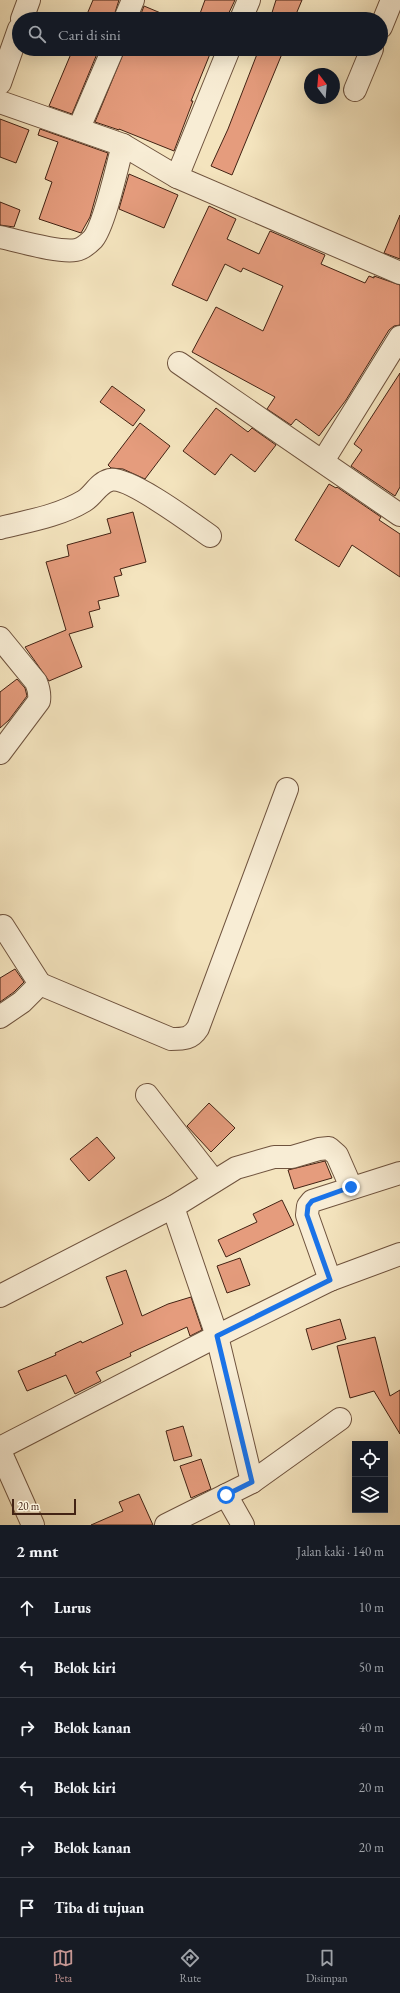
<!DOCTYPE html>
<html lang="id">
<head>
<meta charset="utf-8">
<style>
  :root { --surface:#171b24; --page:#242831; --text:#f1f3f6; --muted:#9ea1a6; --line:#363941; --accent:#c59692 }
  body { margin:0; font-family:"EB Garamond",serif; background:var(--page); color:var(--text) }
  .controls { position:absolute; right:12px; bottom:12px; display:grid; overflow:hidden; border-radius:0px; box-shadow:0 4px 16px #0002 }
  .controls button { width:36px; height:36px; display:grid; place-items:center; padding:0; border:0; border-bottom:1px solid var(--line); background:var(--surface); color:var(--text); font:20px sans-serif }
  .compass { position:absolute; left:304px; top:68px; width:36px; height:36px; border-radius:50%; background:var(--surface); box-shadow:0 4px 16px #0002; rotate:344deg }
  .scale { position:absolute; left:12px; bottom:10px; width:64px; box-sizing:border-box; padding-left:4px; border:2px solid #432314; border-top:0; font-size:11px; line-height:14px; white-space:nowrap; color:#432314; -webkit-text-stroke:3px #f8edd5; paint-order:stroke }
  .stop { position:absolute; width:12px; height:12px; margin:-9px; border:3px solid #1a73e8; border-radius:50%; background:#fff }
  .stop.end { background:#1a73e8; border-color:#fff; box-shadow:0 1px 4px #0008 }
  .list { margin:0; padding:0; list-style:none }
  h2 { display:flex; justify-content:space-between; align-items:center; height:52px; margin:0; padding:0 16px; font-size:17px }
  h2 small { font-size:13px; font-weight:400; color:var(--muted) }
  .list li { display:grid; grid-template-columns:26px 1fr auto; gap:12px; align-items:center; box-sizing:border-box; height:60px; padding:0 16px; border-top:1px solid var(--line) }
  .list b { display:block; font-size:15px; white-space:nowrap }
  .list em { font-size:13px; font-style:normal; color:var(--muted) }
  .icon { flex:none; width:22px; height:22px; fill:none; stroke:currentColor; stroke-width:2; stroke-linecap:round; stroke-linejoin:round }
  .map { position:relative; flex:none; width:400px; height:1525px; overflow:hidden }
  .search { position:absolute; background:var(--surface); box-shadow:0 4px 16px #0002; left:12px; right:12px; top:12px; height:44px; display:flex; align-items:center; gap:10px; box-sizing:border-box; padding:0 14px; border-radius:22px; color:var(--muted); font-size:15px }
  .sheet { height:412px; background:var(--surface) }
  nav { display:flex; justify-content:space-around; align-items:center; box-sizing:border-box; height:56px; border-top:1px solid var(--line); background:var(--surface); font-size:11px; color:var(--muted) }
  nav a { display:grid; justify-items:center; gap:2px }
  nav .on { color:var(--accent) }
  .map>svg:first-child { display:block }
  .building { fill:#e59c7d; stroke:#432314 }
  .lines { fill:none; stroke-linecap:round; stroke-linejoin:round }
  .minor-casing { stroke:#6f533e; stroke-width:24 }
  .minor { stroke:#f8edd5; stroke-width:22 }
  .route { stroke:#1a73e8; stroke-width:5 }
</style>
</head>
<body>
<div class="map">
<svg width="400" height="1525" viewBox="0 0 400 1525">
  <rect width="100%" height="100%" fill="#f4e4be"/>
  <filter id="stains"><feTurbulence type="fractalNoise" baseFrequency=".005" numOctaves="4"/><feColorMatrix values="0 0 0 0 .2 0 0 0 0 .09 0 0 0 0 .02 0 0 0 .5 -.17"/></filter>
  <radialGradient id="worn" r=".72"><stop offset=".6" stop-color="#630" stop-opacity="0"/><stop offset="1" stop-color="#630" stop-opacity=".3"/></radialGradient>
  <g class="building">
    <polygon points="93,0 119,0 113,19 85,19"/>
    <polygon points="205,0 235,0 226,19 198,19"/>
    <polygon points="276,0 302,0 294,19 270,19"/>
    <polygon points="144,6 175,19 139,19"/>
    <polygon points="73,49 99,49 72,114 49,106"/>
    <polygon points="125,49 212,49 191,101 193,101 174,151 119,129 119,130 95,122"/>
    <polygon points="259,49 284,49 232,175 211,166 228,129"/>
    <polygon points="0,119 29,130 16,163 0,157"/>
    <polygon points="40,129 108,153 90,217 81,233 39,219 52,182 45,179 58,142 38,135"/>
    <polygon points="129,174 178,195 164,228 119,209"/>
    <polygon points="0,202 20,210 14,227 0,225"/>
    <polygon points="209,206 236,219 227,239 259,254 270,231 325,255 321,264 365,283 369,276 374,278 374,276 400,285 400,325 394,326 389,330 346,400 319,436 296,419 291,425 267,409 275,397 192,352 216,307 263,331 283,286 243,268 241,272 225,264 207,301 172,285"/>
    <polygon points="400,215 400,259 384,253"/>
    <polygon points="400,373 400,487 395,496 351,466 362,450 354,444"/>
    <polygon points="112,386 145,410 133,426 100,402"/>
    <polygon points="216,408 248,432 252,428 276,445 255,472 231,454 215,475 183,451"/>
    <polygon points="140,423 170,446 145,479 123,469 111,468 108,465"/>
    <polygon points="329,484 336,488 337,487 381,517 379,520 400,534 400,577 352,545 339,567 295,540"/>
    <polygon points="133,512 146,562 120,569 122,575 114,577 119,596 98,601 100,609 89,612 93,627 69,634 82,667 49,681 25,647 66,630 46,562 69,556 67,545 111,533 107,519"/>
    <polygon points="17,679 25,688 27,696 9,720 0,728 0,692"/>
    <polygon points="15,969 24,982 14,992 0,1002 0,978"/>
    <polygon points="209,1103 235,1128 211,1152 187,1126"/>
    <polygon points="97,1137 115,1158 89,1181 70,1159"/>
    <polygon points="325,1161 332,1178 294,1189 288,1170"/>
    <polygon points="282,1200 294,1225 226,1257 218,1240 257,1222 253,1214"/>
    <polygon points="240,1258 250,1285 227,1293 217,1266"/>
    <polygon points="126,1270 142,1316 168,1304 191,1297 202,1330 190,1336 187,1327 130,1353 131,1356 96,1372 101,1381 75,1394 66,1375 27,1391 18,1371 56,1355 55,1353 81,1341 82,1343 123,1324 106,1277"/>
    <polygon points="340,1319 346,1339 312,1350 306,1329"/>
    <polygon points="375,1337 390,1396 400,1390 400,1434 374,1391 350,1398 337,1346"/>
    <polygon points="183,1426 192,1456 174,1461 166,1431"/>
    <polygon points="201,1459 211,1489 191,1498 180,1466"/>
    <polygon points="139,1494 153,1525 91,1525 123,1511 119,1502"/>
  </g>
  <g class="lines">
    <g class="minor-casing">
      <g id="minor">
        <polyline points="22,19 29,0"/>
        <polyline points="125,19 133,0"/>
        <polyline points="241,19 249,0"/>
        <polyline points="381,27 392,0"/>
        <polyline points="229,49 177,177 400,273"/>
        <polyline points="0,83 19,29"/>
        <polyline points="355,90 372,49"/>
        <polyline points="0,102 123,145 177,177"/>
        <polyline points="79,128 113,49"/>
        <path d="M 0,237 C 19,241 58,253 76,250 C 82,249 89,243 93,239 C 105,224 117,166 123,145"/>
        <polyline points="179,363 400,515"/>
        <polyline points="323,461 400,337"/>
        <path d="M 0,528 C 28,521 59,516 84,501 C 94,495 98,483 110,480 C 128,476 193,524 210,536"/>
        <path d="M 0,638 L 36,682 C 39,689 40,694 39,701 L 0,753"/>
        <path d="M 40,984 L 171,1039 C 184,1039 191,1039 198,1028 L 287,789"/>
        <polyline points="0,1017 22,1002 40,984 3,926"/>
        <polyline points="147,1095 214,1181"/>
        <polyline points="173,1207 217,1336 252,1482"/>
        <polyline points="330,1280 307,1215 308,1206 312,1201 400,1173"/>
        <polyline points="0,1296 173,1207 236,1168 274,1157 292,1157 319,1149 329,1148 337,1155 351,1187"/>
        <polyline points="0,1448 217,1336 330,1280 400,1254"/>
        <polyline points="0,1451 33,1525"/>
        <polyline points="226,1495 243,1525"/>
        <polyline points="166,1525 252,1482 340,1419"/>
      </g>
    </g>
    <use href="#minor" class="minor"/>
  </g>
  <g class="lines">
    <polyline class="route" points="226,1495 252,1482 217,1336 330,1280 307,1215 308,1206 312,1201 351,1187"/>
  </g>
  <rect width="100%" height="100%" filter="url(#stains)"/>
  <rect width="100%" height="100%" fill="url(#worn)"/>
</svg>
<div class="controls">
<button><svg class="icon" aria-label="locate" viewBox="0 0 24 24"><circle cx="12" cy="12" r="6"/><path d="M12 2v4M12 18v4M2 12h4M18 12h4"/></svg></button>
<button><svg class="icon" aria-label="layers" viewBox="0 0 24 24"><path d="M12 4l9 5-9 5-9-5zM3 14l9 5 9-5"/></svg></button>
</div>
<svg class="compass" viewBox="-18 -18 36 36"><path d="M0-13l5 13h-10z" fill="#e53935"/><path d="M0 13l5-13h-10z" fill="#9ea1a6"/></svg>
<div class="scale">20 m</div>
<div class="stop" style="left:226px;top:1495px"></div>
<div class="stop end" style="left:351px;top:1187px"></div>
<div class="search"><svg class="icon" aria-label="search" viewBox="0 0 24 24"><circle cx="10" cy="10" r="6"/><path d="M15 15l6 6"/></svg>Cari di sini</div>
</div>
<section class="sheet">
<h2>2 mnt<small>Jalan kaki · 140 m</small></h2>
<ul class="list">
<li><svg class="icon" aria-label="ahead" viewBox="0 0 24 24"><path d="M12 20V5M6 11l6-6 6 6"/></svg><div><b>Lurus</b></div><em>10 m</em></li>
<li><svg class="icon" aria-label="left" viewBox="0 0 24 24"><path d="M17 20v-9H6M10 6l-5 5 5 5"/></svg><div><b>Belok kiri</b></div><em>50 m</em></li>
<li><svg class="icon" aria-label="right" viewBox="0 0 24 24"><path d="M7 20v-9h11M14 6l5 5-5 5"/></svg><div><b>Belok kanan</b></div><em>40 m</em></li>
<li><svg class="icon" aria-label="left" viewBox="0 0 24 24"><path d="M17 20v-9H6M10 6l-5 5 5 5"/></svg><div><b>Belok kiri</b></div><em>20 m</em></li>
<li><svg class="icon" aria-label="right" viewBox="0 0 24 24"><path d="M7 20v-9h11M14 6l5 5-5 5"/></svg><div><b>Belok kanan</b></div><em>20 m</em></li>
<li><svg class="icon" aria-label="arrive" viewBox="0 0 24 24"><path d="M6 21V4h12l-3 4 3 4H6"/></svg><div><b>Tiba di tujuan</b></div></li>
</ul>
</section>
<nav>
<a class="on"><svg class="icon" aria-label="map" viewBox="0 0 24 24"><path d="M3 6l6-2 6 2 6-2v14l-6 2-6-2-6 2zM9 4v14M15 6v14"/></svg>Peta</a>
<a><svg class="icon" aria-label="directions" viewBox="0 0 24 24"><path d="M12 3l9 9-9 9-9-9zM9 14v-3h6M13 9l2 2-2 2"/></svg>Rute</a>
<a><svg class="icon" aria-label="saved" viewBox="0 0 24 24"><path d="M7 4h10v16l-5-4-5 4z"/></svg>Disimpan</a>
</nav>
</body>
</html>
